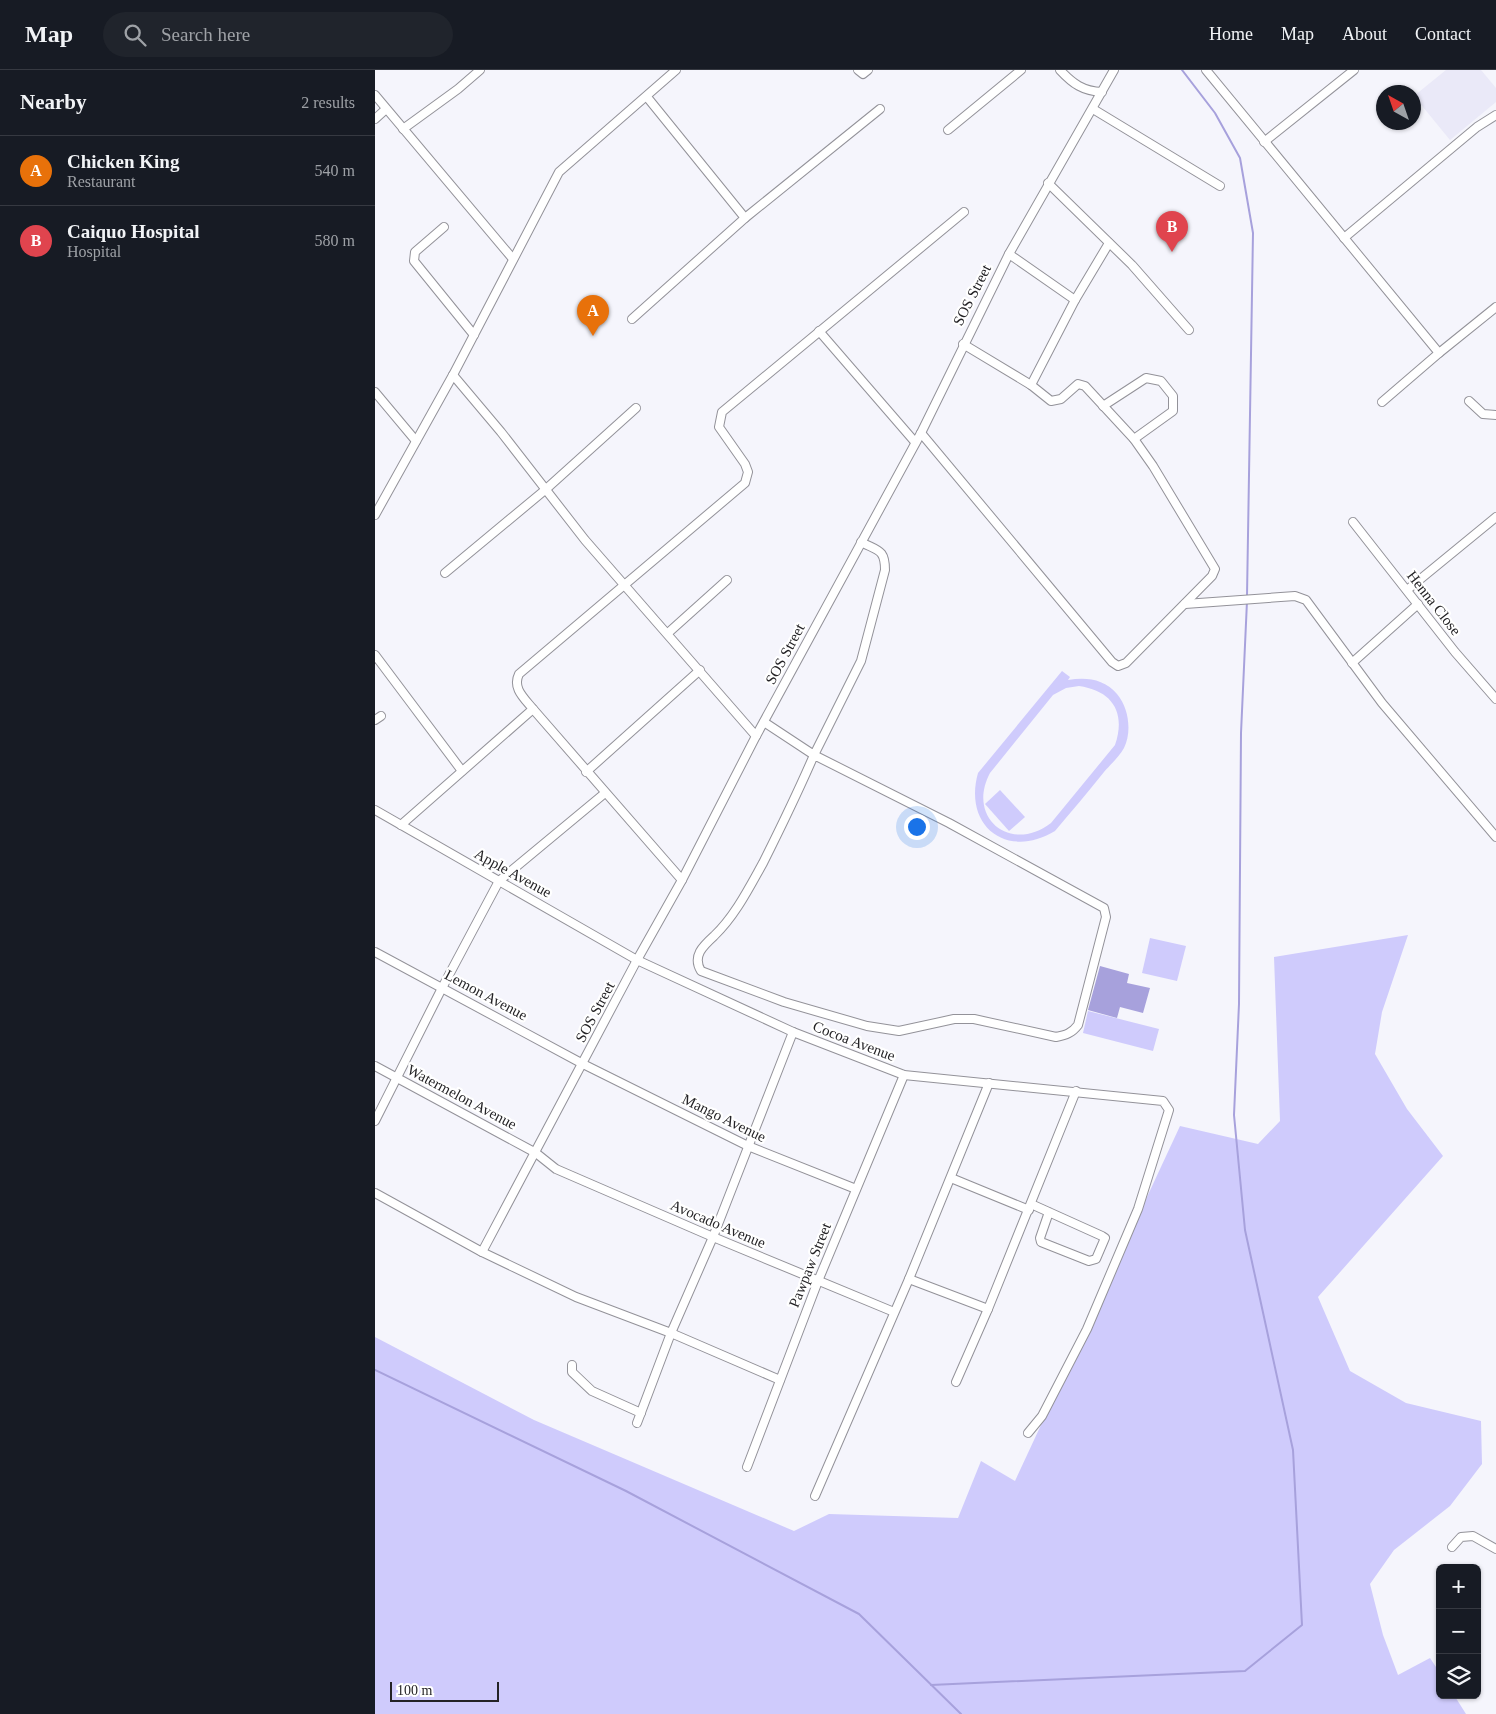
<!DOCTYPE html>
<html lang="en">
<head>
<meta charset="utf-8">
<style>
  :root { --surface:#171b24; --page:#20242c; --text:#f1f3f6; --muted:#9ea1a6; --line:#363941; --accent:#db2777 }
  body { margin:0; font-family:Georgia,serif; background:var(--page); color:var(--text) }
  .controls { position:absolute; right:15px; bottom:15px; display:grid; overflow:hidden; border-radius:8px; box-shadow:0 1px 4px #0004 }
  .controls button { width:45px; height:45px; display:grid; place-items:center; padding:0; border:0; border-bottom:1px solid var(--line); background:var(--surface); color:var(--text); font:25px sans-serif }
  .compass { position:absolute; left:1001px; top:15px; width:45px; height:45px; border-radius:50%; background:var(--surface); box-shadow:0 1px 4px #0004; rotate:320deg }
  .scale { position:absolute; left:15px; bottom:12px; width:109px; box-sizing:border-box; padding-left:5px; border:2px solid #242326; border-top:0; font-size:14px; line-height:18px; white-space:nowrap; color:#242326; -webkit-text-stroke:4px #fff; paint-order:stroke }
  .you { position:absolute; left:541px; top:756px; width:18px; height:18px; margin:-12px; border:4px solid #fff; border-radius:50%; background:#1a73e8; box-shadow:0 0 0 8px #1a73e833 }
  .badge { display:grid; place-items:center; width:32px; height:32px; border-radius:50%; background:var(--accent); color:#fff; font-size:16px; font-weight:700 }
  .pin { position:absolute; translate:-50% -41px; filter:drop-shadow(0 1px 2px #0008) }
  .pin::after { content:''; position:absolute; top:26px; width:18px; height:15px; background:inherit; clip-path:polygon(0 0,100% 0,50% 100%) }
  .list { margin:0; padding:0; list-style:none }
  h2 { display:flex; justify-content:space-between; align-items:center; height:65px; margin:0; padding:0 20px; font-size:21px }
  h2 small { font-size:16px; font-weight:400; color:var(--muted) }
  .list li { display:grid; grid-template-columns:32px 1fr auto; gap:15px; align-items:center; box-sizing:border-box; height:70px; padding:0 20px; border-top:1px solid var(--line) }
  .list b { display:block; font-size:19px; white-space:nowrap }
  .list p { margin:0; font-size:16px; white-space:nowrap; color:var(--muted) }
  .list em { font-size:16px; font-style:normal; color:var(--muted) }
  .icon { flex:none; width:28px; height:28px; fill:none; stroke:currentColor; stroke-width:2; stroke-linecap:round; stroke-linejoin:round }
  .map { position:relative; flex:none; width:1121px; height:1644px; overflow:hidden }
  header { display:flex; align-items:center; gap:30px; box-sizing:border-box; height:70px; padding:0 25px; background:var(--surface); border-bottom:1px solid var(--line) }
  header strong { font-size:24px }
  nav { display:flex; gap:28px; margin-inline-start:auto; font-size:18px }
  .search { width:350px; height:45px; background:var(--page); display:flex; align-items:center; gap:12px; box-sizing:border-box; padding:0 18px; border-radius:28px; color:var(--muted); font-size:19px }
  main { display:flex }
  aside { flex:1; background:var(--surface) }
  .map>svg:first-child { display:block }
  .built { fill:#eae9f8 }
  .green { fill:#cfcbfc; fill-rule:evenodd }
  .water { fill:#a7a1dc }
  .lines { fill:none; stroke-linecap:round; stroke-linejoin:round }
  .stream { stroke:#a7a1dc; stroke-width:2 }
  .minor-casing { stroke:#939299; stroke-width:10 }
  .minor { stroke:#fff; stroke-width:8 }
  .labels { text-anchor:middle; stroke-width:4.5; stroke-linejoin:round; paint-order:stroke }
  .street-label { font-size:15px; fill:#242326; stroke:#fff }
</style>
</head>
<body>
<header>
<strong>Map</strong>
<div class="search"><svg class="icon" aria-label="search" viewBox="0 0 24 24"><circle cx="10" cy="10" r="6"/><path d="M15 15l6 6"/></svg>Search here</div>
<nav><a>Home</a><a>Map</a><a>About</a><a>Contact</a></nav>
</header>
<main>
<aside>
<h2>Nearby<small>2 results</small></h2>
<ul class="list">
<li><span class="badge" style="background:#e8710a">A</span><div><b>Chicken King</b><p>Restaurant</p></div><em>540 m</em></li>
<li><span class="badge" style="background:#e0444e">B</span><div><b>Caiquo Hospital</b><p>Hospital</p></div><em>580 m</em></li>
</ul>
</aside>
<div class="map">
<svg width="1121" height="1644" viewBox="0 0 1121 1644">
  <rect width="100%" height="100%" fill="#f5f5fc"/>
  <polygon class="built" points="1071,0 1106,0 1121,18 1121,32 1075,70 1039,26"/>
  <g class="green">
    <path d="M 687,601 L 695,607 L 693,610 C 712,607 729,609 742,624 C 754,638 757,662 749,678 C 744,687 735,695 729,702 C 713,722 696,742 680,761 C 632,790 588,756 603,703 ZM 704,616 C 738,621 751,643 740,675 L 676,753 C 636,784 591,748 615,703 L 678,625 L 691,618 Z"/>
    <polygon points="625,720 650,747 634,761 610,734"/>
    <polygon points="1033,865 1007,942 1000,984 1032,1039 1068,1086 943,1227 975,1301 1031,1333 1106,1351 1107,1394 1075,1436 1019,1480 995,1514 1008,1565 1023,1605 1055,1588 1065,1603 1065,1625 1079,1625 1091,1644 0,1644 0,1267 159,1350 419,1461 454,1444 583,1448 606,1391 640,1411 805,1056 883,1074 905,1051 899,887"/>
    <polygon points="775,868 811,876 802,911 767,903"/>
    <polygon points="713,941 784,959 778,981 708,963"/>
  </g>
  <polygon class="water" points="725,896 754,904 752,913 775,918 768,943 745,937 742,948 713,940"/>
  <g class="lines">
    <g class="stream">
      <polyline points="807,0 840,43 865,88 878,163 872,526"/>
      <polyline points="0,1300 251,1421 484,1544 586,1644"/>
      <polyline points="556,1615 870,1601 927,1555 918,1380 870,1160 859,1045 864,934 866,663 872,531"/>
    </g>
    <g class="minor-casing">
      <g id="minor">
        <polyline points="483,0 488,4 493,0"/>
        <path d="M 685,0 C 698,14 708,21 727,22"/>
        <polyline points="831,0 1064,283 1121,237"/>
        <polyline points="0,25 138,189"/>
        <polyline points="272,27 370,148 505,39"/>
        <polyline points="718,39 845,116"/>
        <polyline points="0,49 11,39"/>
        <polyline points="28,59 83,19 105,0"/>
        <polyline points="573,60 646,0"/>
        <polyline points="889,72 979,0"/>
        <polyline points="673,113 757,195 814,260"/>
        <polyline points="69,157 40,182 39,191 99,265"/>
        <polyline points="969,168 1102,57 1121,45"/>
        <polyline points="634,184 700,230"/>
        <polyline points="257,249 370,148"/>
        <polyline points="444,261 540,372"/>
        <polyline points="78,305 126,362 210,470 381,666"/>
        <polyline points="656,315 700,230 734,173"/>
        <polyline points="0,322 41,371"/>
        <polyline points="1094,331 1108,344 1121,345"/>
        <polyline points="1007,332 1064,283"/>
        <polyline points="728,336 771,308 786,311 798,326 798,341 759,369"/>
        <polyline points="546,363 737,592 743,596 751,593 837,506 840,499 778,396 759,369 710,316 703,314 686,329 676,331 656,315 588,274"/>
        <polyline points="0,445 78,305 184,102 301,0"/>
        <polyline points="978,452 1080,582 1121,629"/>
        <polyline points="70,503 170,420 261,338"/>
        <polyline points="1032,520 1121,447"/>
        <polyline points="810,534 920,526 931,530 1007,633 1121,767"/>
        <polyline points="293,563 352,510"/>
        <polyline points="0,585 87,701"/>
        <polyline points="977,593 1043,534"/>
        <polyline points="0,650 6,646"/>
        <path d="M 389,652 L 439,685 L 486,591 L 510,500 C 510,479 503,481 486,472"/>
        <path d="M 439,685 L 574,753 L 729,838 L 731,847 L 703,955 C 697,963 691,965 681,967 L 599,949 L 579,949 L 524,961 L 492,956 L 409,932 L 326,901 C 317,886 328,876 339,866 C 360,846 374,818 388,793 C 406,757 423,722 439,685 Z"/>
        <polyline points="211,702 325,600"/>
        <polyline points="0,740 262,890 418,962 529,1005 788,1031 794,1040 763,1139 712,1259 667,1346 653,1363"/>
        <polyline points="26,755 158,639"/>
        <path d="M 307,810 L 158,639 C 149,628 137,618 144,604 L 370,413 L 373,402 L 370,394 L 344,357 L 347,342 L 589,142"/>
        <polyline points="0,882 208,994 373,1076 481,1119"/>
        <polyline points="0,996 161,1083 181,1099 338,1167 519,1242"/>
        <polyline points="0,1051 67,918 124,811 230,723"/>
        <polyline points="576,1108 654,1140"/>
        <polyline points="0,1123 107,1182 201,1227 296,1263 338,1167 418,962"/>
        <polyline points="656,1134 727,1166 730,1168 721,1189 714,1191 666,1172 665,1168 674,1142"/>
        <polyline points="107,1182 262,890 307,810 381,666 546,363 634,184 739,0"/>
        <polyline points="534,1209 613,1239"/>
        <polyline points="197,1295 197,1302 217,1321 266,1343"/>
        <polyline points="581,1312 613,1239 701,1021"/>
        <polyline points="262,1353 296,1263 405,1310"/>
        <polyline points="372,1397 443,1211 529,1005"/>
        <polyline points="440,1426 534,1209 614,1013"/>
        <polyline points="1077,1477 1086,1467 1098,1466 1121,1479"/>
      </g>
    </g>
    <use href="#minor" class="minor"/>
  </g>
  <g class="labels">
    <g class="street-label">
      <text transform="translate(597 225) rotate(-63)" y="5">SOS Street</text>
      <text transform="translate(1059 533) rotate(52)" y="5">Henna Close</text>
      <text transform="translate(410 584) rotate(-62)" y="5">SOS Street</text>
      <text transform="translate(138 803) rotate(29)" y="5">Apple Avenue</text>
      <text transform="translate(111 925) rotate(28)" y="5">Lemon Avenue</text>
      <text transform="translate(220 942) rotate(-62)" y="5">SOS Street</text>
      <text transform="translate(479 971) rotate(21)" y="5">Cocoa Avenue</text>
      <text transform="translate(87 1027) rotate(28)" y="5">Watermelon Avenue</text>
      <text transform="translate(349 1048) rotate(26)" y="5">Mango Avenue</text>
      <text transform="translate(343 1154) rotate(23)" y="5">Avocado Avenue</text>
      <text transform="translate(435 1195) rotate(-68)" y="5">Pawpaw Street</text>
    </g>
  </g>
</svg>
<div class="controls">
<button>+</button>
<button>−</button>
<button><svg class="icon" aria-label="layers" viewBox="0 0 24 24"><path d="M12 4l9 5-9 5-9-5zM3 14l9 5 9-5"/></svg></button>
</div>
<svg class="compass" viewBox="-18 -18 36 36"><path d="M0-13l5 13h-10z" fill="#e53935"/><path d="M0 13l5-13h-10z" fill="#9ea1a6"/></svg>
<div class="scale">100 m</div>
<div class="you"></div>
<div class="pin badge" style="left:218px;top:266px;background:#e8710a">A</div>
<div class="pin badge" style="left:797px;top:182px;background:#e0444e">B</div>
</div>
</main>
</body>
</html>
